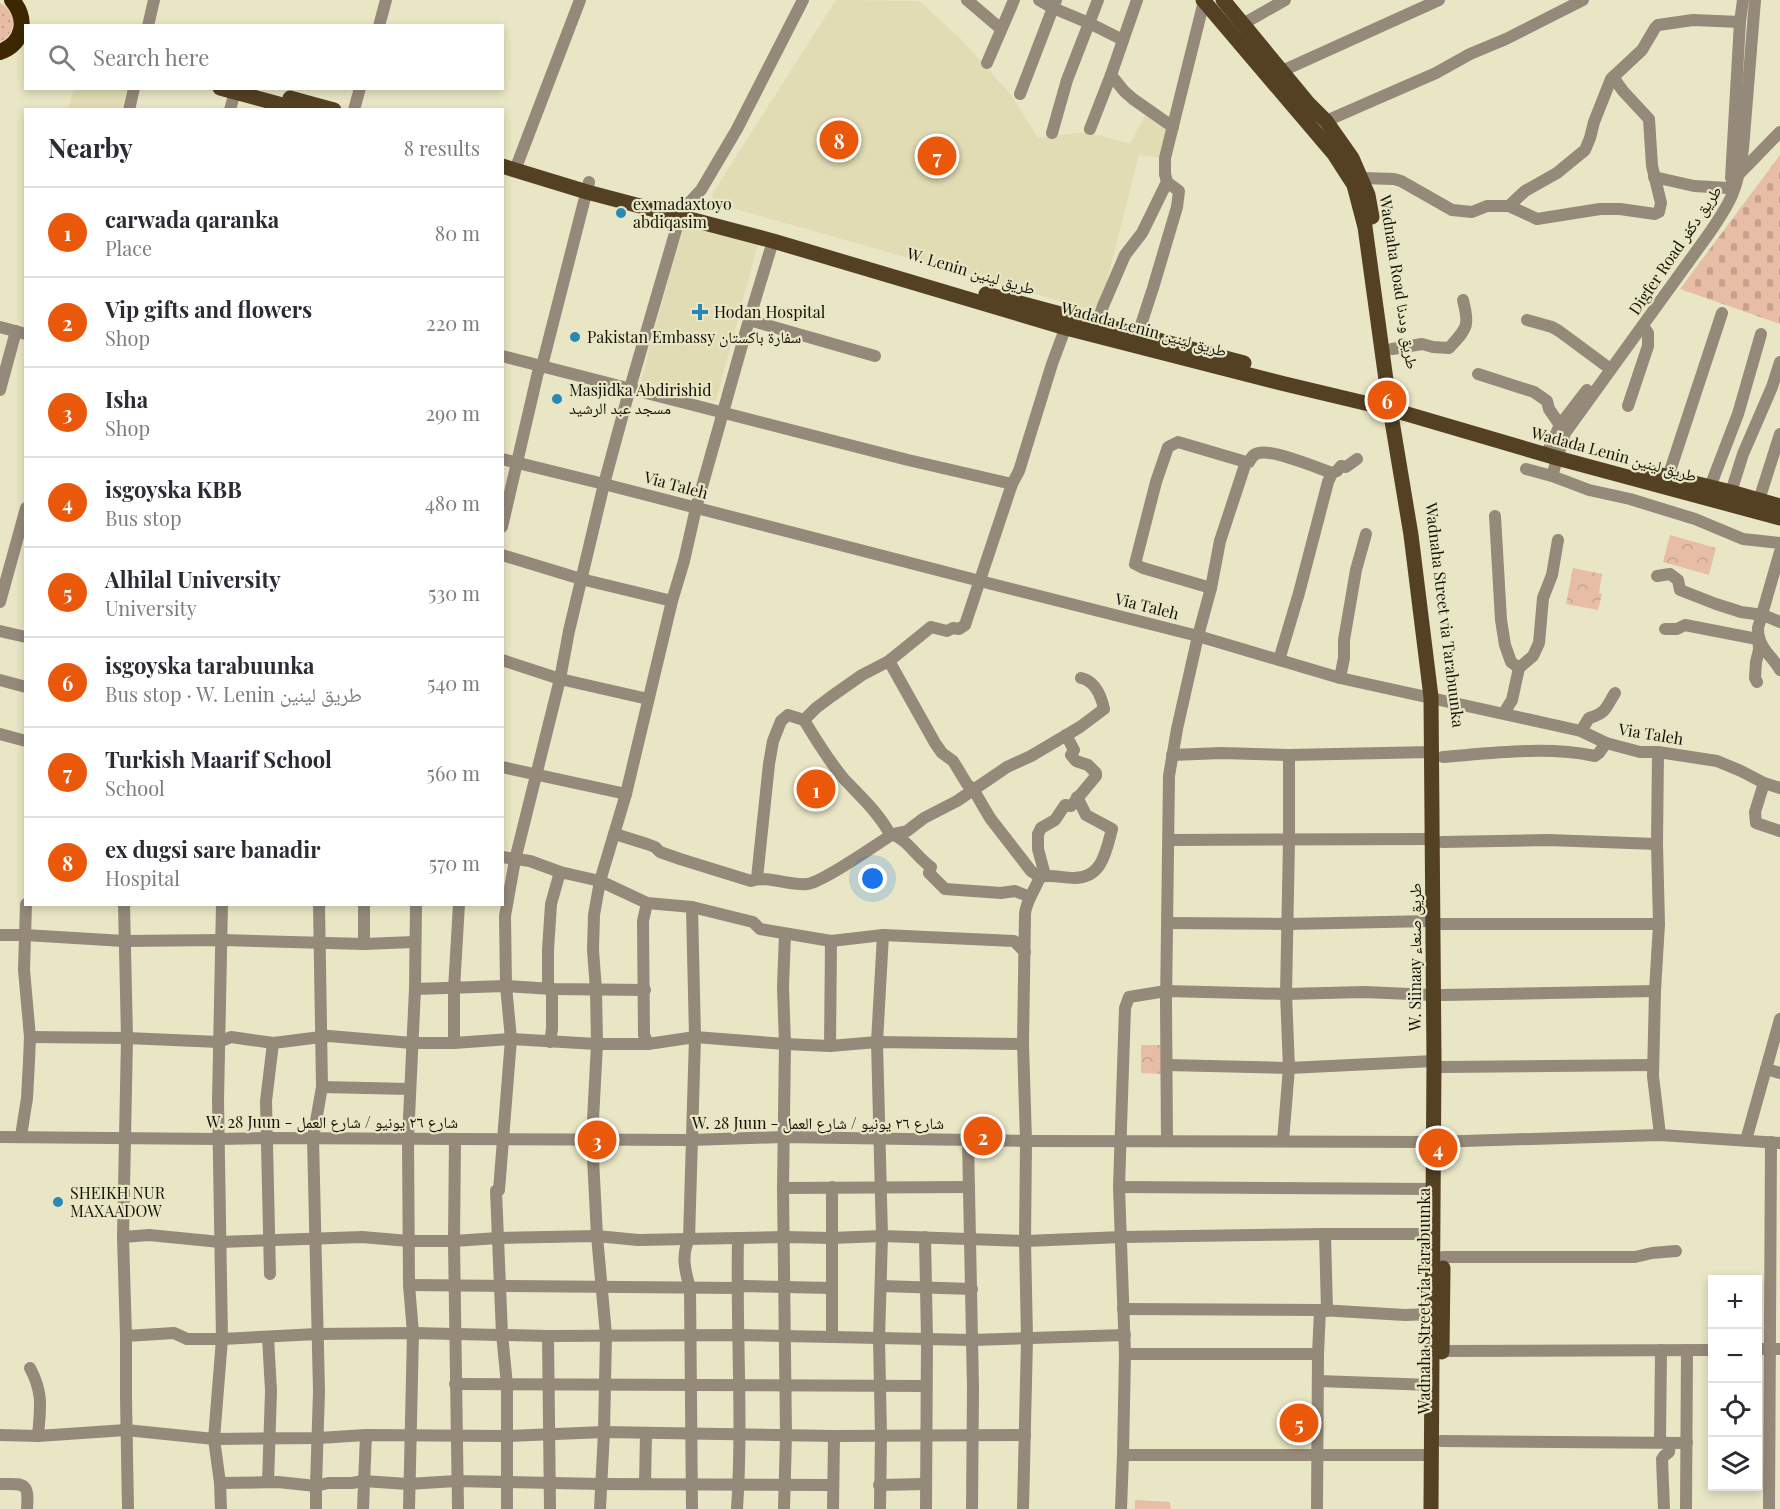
<!DOCTYPE html>
<html lang="en">
<head>
<meta charset="utf-8">
<style>
  :root { --surface:#fff; --page:#f2f2f3; --text:#2b2b33; --muted:#7c7c81; --line:#e1e1e2; --accent:#ea580c }
  body { margin:0; font-family:"Playfair Display","Noto Naskh Arabic",serif; background:var(--page); color:var(--text) }
  .controls { position:absolute; right:18px; bottom:18px; display:grid; overflow:hidden; border-radius:0px; box-shadow:0 3px 9px #0003 }
  .controls button { width:54px; height:54px; display:grid; place-items:center; padding:0; border:0; border-bottom:2px solid var(--line); background:var(--surface); color:var(--text); font:30px sans-serif }
  .you { position:absolute; left:873px; top:879px; width:21px; height:21px; margin:-15px; border:4px solid #fff; border-radius:50%; background:#1a73e8; box-shadow:0 0 0 9px #1a73e833 }
  .badge { display:grid; place-items:center; width:39px; height:39px; border-radius:50%; background:var(--accent); color:#fff; font-size:20px; font-weight:700 }
  .pin { position:absolute; translate:-50% -50%; border:3px solid #fff; box-shadow:0 2px 6px #0006 }
  .list { margin:0; padding:0; list-style:none }
  h2 { display:flex; justify-content:space-between; align-items:center; height:78px; margin:0; padding:0 24px; font-size:26px }
  h2 small { font-size:20px; font-weight:400; color:var(--muted) }
  .list li { display:grid; grid-template-columns:39px 1fr auto; gap:18px; align-items:center; box-sizing:border-box; height:90px; padding:0 24px; border-top:2px solid var(--line) }
  .list b { display:block; font-size:22px; white-space:nowrap }
  .list p { margin:0; font-size:20px; white-space:nowrap; color:var(--muted) }
  .list em { font-size:20px; font-style:normal; color:var(--muted) }
  .icon { flex:none; width:33px; height:33px; fill:none; stroke:currentColor; stroke-width:2; stroke-linecap:round; stroke-linejoin:round }
  .map { position:relative; flex:none; width:1780px; height:1509px; overflow:hidden }
  .search { position:absolute; background:var(--surface); box-shadow:0 3px 9px #0003; left:24px; top:24px; width:480px; height:66px; display:flex; align-items:center; gap:15px; box-sizing:border-box; padding:0 21px; border-radius:0px; color:var(--muted); font-size:22px }
  .panel { position:absolute; background:var(--surface); box-shadow:0 3px 9px #0003; left:24px; top:108px; width:480px; height:798px; border-radius:0px }
  .map>svg:first-child { display:block }
  .built { fill:#e1dcb3 }
  .grass { fill:url(#grass-dots) }
  .cemetery { fill:url(#cemetery-stones) }
  .park { fill:url(#park-crowns) }
  .garden { fill:#e8bda5 }
  .lines { fill:none; stroke-linecap:round; stroke-linejoin:round }
  .minor { stroke:#958979; stroke-width:12 }
  .major { stroke:#544023; stroke-width:15 }
  .highway { stroke:#3d2700; stroke-width:16 }
  .poi-dot { fill:#2889b4; stroke:#e9e6c5; stroke-width:2 }
  .labels { text-anchor:middle; stroke-width:4.5; stroke-linejoin:round; paint-order:stroke }
  .poi-label { font-size:16px; fill:#121106; stroke:#e9e6c5; text-anchor:start }
  .street-label { font-size:16px; fill:#121106; stroke:#e9e6c5 }
</style>
</head>
<body>
<div class="map">
<svg width="1780" height="1509" viewBox="0 0 1780 1509">
  <defs>
    <pattern id="grass-dots" width="8" height="8" patternUnits="userSpaceOnUse" patternTransform="scale(1.5)"><rect width="8" height="8" fill="#e8bda5"/><path d="M2 2h.1M6 6h.1" fill="none" stroke="#c6a18d" stroke-width="1.8" stroke-linecap="round"/></pattern>
    <pattern id="cemetery-stones" width="16" height="16" patternUnits="userSpaceOnUse" patternTransform="scale(1.5)"><rect width="16" height="16" fill="#e8bda5"/><path d="M2 7V4a2 2 0 0 1 4 0v3zM10 15v-3a2 2 0 0 1 4 0v3z" fill="#c6a18d"/></pattern>
    <pattern id="park-crowns" width="20" height="18" patternUnits="userSpaceOnUse" patternTransform="scale(1.5)"><rect width="20" height="18" fill="#e8bda5"/><path d="M2 6a3 3 0 1 1 6 0M12 15a3 3 0 1 1 6 0" fill="none" stroke="#c6a18d"/></pattern>
  </defs>
  <rect width="100%" height="100%" fill="#e9e6c5"/>
  <g class="built">
    <polygon points="836,0 919,1 961,39 1012,96 1038,138 1087,132 1130,144 1146,114 1168,129 1162,158 1139,155 1099,312 718,204 715,201 712,197 714,191"/>
    <polygon points="74,89 74,88 127,89 121,109 68,109"/>
    <polygon points="683,224 758,243 716,401 641,381"/>
  </g>
  <path class="grass" d="M 0,3 C 18,12 17,34 0,42 Z"/>
  <polygon class="cemetery" points="1780,155 1780,324 1680,289"/>
  <g class="park">
    <polygon points="1670,535 1716,548 1709,575 1663,562"/>
    <polygon points="1573,568 1602,574 1599,593 1602,594 1598,610 1566,604"/>
    <polygon points="1141,1045 1161,1045 1161,1074 1141,1073"/>
  </g>
  <polygon class="garden" points="1135,1500 1170,1502 1171,1509 1135,1509"/>
  <g class="lines">
    <g class="minor">
      <polyline points="967,0 1001,29"/>
      <polyline points="1039,0 1053,8 1089,23 1123,40"/>
      <path d="M 1755,0 L 1743,149 C 1738,189 1731,202 1708,235 L 1565,433 L 1552,476 L 1589,490 L 1630,499 L 1695,519 L 1743,539 L 1780,543"/>
      <polyline points="1243,24 1285,0"/>
      <polyline points="148,26 154,0"/>
      <polyline points="379,26 386,0"/>
      <polyline points="987,63 1014,0"/>
      <polyline points="1282,71 1439,0"/>
      <polyline points="1111,75 1124,91 1133,99 1173,127"/>
      <polyline points="1020,94 1056,0"/>
      <polyline points="129,110 134,88"/>
      <polyline points="230,110 236,88"/>
      <polyline points="354,110 360,88"/>
      <polyline points="1326,121 1436,73 1470,54 1506,39 1583,0"/>
      <polyline points="1090,129 1111,75 1137,0"/>
      <polyline points="1052,133 1067,80 1098,0"/>
      <polyline points="515,170 580,0"/>
      <polyline points="1740,173 1780,132"/>
      <polyline points="1654,177 1694,186 1729,188"/>
      <polyline points="1362,178 1394,179 1401,181 1452,210 1472,212 1487,206 1509,206 1525,191 1557,173 1585,150 1590,138 1594,122 1611,79 1642,50 1655,28 1658,25 1693,20 1740,22"/>
      <polyline points="1731,178 1740,22 1743,0"/>
      <polyline points="1509,206 1537,219 1600,209 1620,209 1655,214 1659,212 1661,203 1652,166 1649,119 1623,91 1613,77"/>
      <polyline points="749,320 875,356"/>
      <polyline points="1527,320 1552,327 1559,331 1605,365"/>
      <polyline points="1097,324 1103,306 1125,255 1142,233 1167,182 1165,174 1165,158 1204,1"/>
      <polyline points="0,327 26,334"/>
      <polyline points="1138,334 1153,288 1177,207 1179,191 1167,182"/>
      <path d="M 1392,349 L 1422,344 L 1433,347 L 1449,348 C 1467,328 1470,327 1463,300"/>
      <polyline points="502,356 908,460 1012,484"/>
      <polyline points="1478,374 1534,392 1547,401 1549,409 1560,425"/>
      <polyline points="0,390 16,331"/>
      <polyline points="1628,406 1648,346 1648,333 1643,326"/>
      <polyline points="1546,455 1560,425 1587,390"/>
      <polyline points="502,459 604,484 980,581 1198,636 1340,678 1581,731 1606,743 1640,752 1658,752 1717,761 1741,771 1764,783 1780,788"/>
      <polyline points="1526,469 1552,476"/>
      <polyline points="1668,477 1722,313"/>
      <polyline points="1710,487 1738,414 1761,334"/>
      <polyline points="1731,492 1743,454 1772,387 1780,362"/>
      <polyline points="1759,500 1780,434"/>
      <polyline points="1495,516 1501,620 1505,645 1511,662 1519,668"/>
      <polyline points="502,527 538,372 542,366 589,182"/>
      <polyline points="502,555 581,579 672,601"/>
      <polyline points="1657,576 1670,574 1678,580 1680,590 1716,604 1741,612 1763,615 1780,622"/>
      <polyline points="1211,588 1143,568 1135,564 1156,482 1168,447 1178,442 1246,462"/>
      <polyline points="0,602 26,508"/>
      <path d="M 1665,629 L 1677,629 L 1685,625 L 1757,639 L 1759,637 C 1761,650 1773,657 1780,670"/>
      <polyline points="0,631 26,637"/>
      <polyline points="502,660 560,679 648,699"/>
      <polyline points="1279,660 1299,593 1328,482 1332,473 1337,471 1341,466 1346,467 1357,459"/>
      <polyline points="889,661 935,743 942,753 953,761 967,784 973,789 990,818 1021,858 1031,871 1040,877"/>
      <polyline points="1340,678 1344,658 1344,640 1356,570 1366,534"/>
      <polyline points="0,680 26,687"/>
      <polyline points="1757,682 1755,678 1756,662 1759,650 1758,628 1780,552"/>
      <polyline points="1504,713 1512,700 1519,668 1533,656 1539,643 1543,598 1552,575 1558,540"/>
      <path d="M 1581,731 L 1589,718 C 1607,713 1606,707 1615,693"/>
      <polyline points="0,734 26,741"/>
      <polyline points="1658,752 1657,844 1659,924 1655,991 1653,1076 1660,1135"/>
      <polyline points="1172,755 1221,753 1289,755 1432,752"/>
      <path d="M 1443,757 C 1493,753 1546,746 1595,756 L 1599,753 L 1606,743"/>
      <polyline points="502,767 626,794"/>
      <polyline points="1764,783 1755,812 1756,823 1780,831"/>
      <path d="M 615,834 L 647,844 L 655,847 L 660,852 L 680,859 L 751,881 C 767,875 789,886 807,884 C 822,883 877,844 893,834 L 907,831 L 924,818 L 957,801 L 1007,767 L 1031,756 L 1080,727 L 1104,709 C 1101,695 1095,681 1081,678"/>
      <polyline points="1169,840 1432,839"/>
      <polyline points="1442,842 1548,840 1657,844"/>
      <polyline points="502,857 530,861 560,872 600,881 647,903 692,907 753,922 760,929 831,941 883,935 1014,941 1025,952"/>
      <polyline points="1045,875 1038,849 1038,834 1041,828 1055,820 1065,805 1071,806 1096,776 1096,773 1088,765 1076,761 1071,755 1074,750 1066,735"/>
      <polyline points="757,878 769,764 773,741 781,721 788,715 804,720"/>
      <path d="M 1030,897 L 1015,891 L 1001,893 L 945,889 L 929,873 L 931,867 C 917,858 906,837 890,834 C 878,812 861,797 844,779 C 829,761 816,740 804,720 L 816,708 L 832,696 L 862,675 L 889,661 L 931,627 L 947,631 L 953,628 L 959,629 L 965,625 L 1012,484 L 1019,471 L 1052,364 L 1068,321"/>
      <polyline points="647,903 643,921 644,1035 648,1044"/>
      <polyline points="124,904 127,1038 123,1237 126,1336 126,1398 128,1509"/>
      <path d="M 692,907 L 695,1037 L 689,1239 C 681,1255 685,1271 690,1288 L 692,1509"/>
      <polyline points="1168,923 1288,924 1432,921"/>
      <polyline points="1441,924 1659,924"/>
      <polyline points="0,935 25,935 124,941 222,940 364,944 414,942"/>
      <polyline points="364,944 364,904"/>
      <polyline points="415,989 506,986 552,989 645,990"/>
      <polyline points="1442,995 1655,991"/>
      <polyline points="30,1037 127,1038 219,1042 231,1037 273,1043 329,1036 412,1043 454,1043 511,1039 597,1044 648,1044 695,1037 785,1044 830,1046 877,1042 1023,1044"/>
      <polyline points="550,1042 552,1029 552,989 549,988 548,984 548,950 551,904 560,872"/>
      <polyline points="454,1043 454,989 459,904"/>
      <polyline points="830,1046 831,941"/>
      <polyline points="1167,1065 1289,1068 1434,1061"/>
      <polyline points="1442,1067 1653,1065"/>
      <polyline points="1766,1069 1780,1073"/>
      <polyline points="322,1087 409,1089"/>
      <polyline points="21,1136 27,1098 29,1061 30,1037 24,970 26,904"/>
      <polyline points="0,1137 218,1139 267,1138 691,1140 783,1137 1026,1141 1432,1142 1660,1135 1780,1143"/>
      <polyline points="455,1139 454,1241 458,1509"/>
      <polyline points="968,1140 973,1388 972,1509"/>
      <polyline points="1746,1140 1780,1019"/>
      <path d="M 1167,1141 L 1166,1004 L 1169,776 L 1177,729 L 1198,636 L 1211,588 L 1220,541 L 1246,462 L 1249,462 C 1251,458 1253,454 1259,453 C 1272,449 1318,468 1332,473"/>
      <polyline points="1283,1141 1289,1068 1286,994 1289,840 1289,755"/>
      <polyline points="1119,1187 1433,1189"/>
      <polyline points="783,1188 969,1187"/>
      <polyline points="1325,1234 1327,1311"/>
      <polyline points="123,1237 149,1235 220,1242 362,1237 409,1241 454,1241 498,1238 597,1236 638,1240 785,1237 831,1238 882,1236 1025,1241 1122,1237 1325,1234 1432,1234"/>
      <polyline points="925,1237 927,1339 926,1509"/>
      <polyline points="1443,1257 1635,1257 1652,1253 1676,1251"/>
      <polyline points="270,1274 266,1101 273,1043"/>
      <polyline points="409,1285 737,1288 744,1286 832,1288"/>
      <polyline points="881,1286 972,1289"/>
      <polyline points="1123,1309 1320,1310 1405,1315 1432,1314"/>
      <polyline points="126,1336 174,1333 187,1339 222,1339 317,1334 413,1333 548,1336 737,1335 972,1340 1125,1335"/>
      <polyline points="548,1336 550,1509"/>
      <polyline points="832,1336 832,1187"/>
      <polyline points="268,1337 271,1391 268,1482"/>
      <polyline points="1758,1349 1780,1349"/>
      <polyline points="1442,1351 1712,1350"/>
      <polyline points="1125,1354 1318,1354"/>
      <path d="M 30,1368 C 44,1394 40,1409 38,1436"/>
      <polyline points="1318,1381 1432,1385"/>
      <polyline points="455,1384 926,1386"/>
      <polyline points="0,1435 38,1436 126,1430 214,1439 319,1438 366,1435 506,1436 604,1432 834,1436 1025,1435"/>
      <polyline points="1441,1441 1687,1443"/>
      <polyline points="1660,1442 1661,1350"/>
      <polyline points="1431,1455 1123,1455 1125,1354 1119,1187 1125,1008 1129,997 1166,991 1286,994 1364,992 1433,995"/>
      <polyline points="220,1483 278,1482 316,1486 328,1483 352,1483 363,1481 408,1484 456,1481 600,1484 832,1485"/>
      <path d="M 0,1484 C 25,1484 29,1482 27,1509"/>
      <polyline points="645,1484 646,1434"/>
      <polyline points="879,1485 925,1484"/>
      <polyline points="221,1509 220,1483 214,1439 222,1339 218,1101 222,904"/>
      <polyline points="316,1509 316,1486 319,1391 313,1138 322,1087 319,904"/>
      <polyline points="363,1509 366,1435"/>
      <polyline points="409,1509 413,1333 409,1285 408,1139 415,989 416,904"/>
      <polyline points="507,1509 507,1385 502,1334 496,1191 499,1190 511,1039 506,986 505,916 515,860 560,679 569,631 604,484 630,388 680,216 685,207 701,190 737,129 803,0"/>
      <polyline points="600,1509 604,1432 606,1335 597,1236 592,1139 597,1044 596,990 593,950 594,915 600,881 626,794 672,601 684,561 696,508 749,320 773,241"/>
      <path d="M 737,1509 C 743,1419 736,1329 738,1239"/>
      <polyline points="784,1509 786,1435 783,1188 785,1044 783,987 785,934"/>
      <polyline points="833,1509 834,1436"/>
      <polyline points="880,1509 881,1435 879,1339 882,1236 877,1042 883,935"/>
      <path d="M 1023,1509 L 1027,1339 L 1025,1241 L 1026,1141 L 1023,1044 L 1025,914 C 1026,901 1035,890 1040,877 C 1051,874 1062,878 1074,878 C 1102,878 1106,852 1112,829 L 1086,815 L 1077,797"/>
      <polyline points="1121,1509 1123,1455"/>
      <polyline points="1317,1509 1318,1354 1320,1310"/>
      <polyline points="1664,1509 1662,1459 1664,1456 1669,1452 1670,1443"/>
      <polyline points="1686,1509 1687,1350"/>
      <polyline points="1769,1509 1771,1142"/>
    </g>
    <g class="major">
      <polyline points="1203,0 1334,154 1354,185 1365,227 1390,409 1411,535 1431,697 1434,1061 1431,1509"/>
      <polyline points="1223,0 1308,103 1326,121 1352,158 1368,195 1372,217"/>
      <polyline points="220,88 301,110"/>
      <polyline points="290,98 334,110"/>
      <polyline points="502,166 587,192 773,241 1066,328 1285,384 1390,409 1557,458 1780,518"/>
      <polyline points="986,294 1244,363"/>
      <polyline points="1649,472 1731,492 1780,506"/>
      <polyline points="1442,1352 1443,1268"/>
    </g>
    <path class="highway" d="M 0,52 C 24,43 28,19 12,0"/>
  </g>
  <g class="poi-dot">
    <circle cx="621" cy="213" r="6"/>
    <path d="M697 303h6v6h6v6h-6v6h-6v-6h-6v-6h6z"/>
    <circle cx="575" cy="337" r="6"/>
    <circle cx="557" cy="399" r="6"/>
    <circle cx="58" cy="1202" r="6"/>
  </g>
  <g class="labels">
    <g class="poi-label">
      <text x="633" y="210">ex madaxtoyo<tspan x="633" dy="18">abdiqasim</tspan></text>
      <text x="714" y="318">Hodan Hospital</text>
      <text x="587" y="343">Pakistan Embassy سفارة باكستان</text>
      <text x="569" y="396">Masjidka Abdirishid<tspan x="569" dy="18">مسجد عبد الرشيد</tspan></text>
      <text x="70" y="1199">SHEIKH NUR<tspan x="70" dy="18">MAXAADOW</tspan></text>
    </g>
    <g class="street-label">
      <text transform="translate(1675 250) rotate(-56)" y="6">Digfer Road طريق دكفر</text>
      <text transform="translate(971 271) rotate(16)" y="6">W. Lenin طريق لينين</text>
      <text transform="translate(1399 282) rotate(81)" y="6">Wadnaha Road طريق وددنا</text>
      <text transform="translate(1144 329) rotate(15)" y="6">Wadada Lenin طريق لينين</text>
      <text transform="translate(1614 454) rotate(15)" y="6">Wadada Lenin طريق لينين</text>
      <text transform="translate(676 485) rotate(15)" y="6">Via Taleh</text>
      <text transform="translate(1147 606) rotate(14)" y="6">Via Taleh</text>
      <text transform="translate(1445 615) rotate(83)" y="6">Wadnaha Street via Tarabuunka</text>
      <text transform="translate(1651 734) rotate(9)" y="6">Via Taleh</text>
      <text transform="translate(1415 957) rotate(-90)" y="6">W. Siinaay طريق صنعاء</text>
      <text x="332" y="1128">W. 28 Juun - شارع ٢٦ يونيو / شارع العمل</text>
      <text x="818" y="1129">W. 28 Juun - شارع ٢٦ يونيو / شارع العمل</text>
      <text transform="translate(1424 1301) rotate(-90)" y="6">Wadnaha Street via Tarabuunka</text>
    </g>
  </g>
</svg>
<div class="controls">
<button>+</button>
<button>−</button>
<button><svg class="icon" aria-label="locate" viewBox="0 0 24 24"><circle cx="12" cy="12" r="6"/><path d="M12 2v4M12 18v4M2 12h4M18 12h4"/></svg></button>
<button><svg class="icon" aria-label="layers" viewBox="0 0 24 24"><path d="M12 4l9 5-9 5-9-5zM3 14l9 5 9-5"/></svg></button>
</div>
<div class="you"></div>
<div class="pin badge" style="left:816px;top:789px">1</div>
<div class="pin badge" style="left:983px;top:1136px">2</div>
<div class="pin badge" style="left:597px;top:1140px">3</div>
<div class="pin badge" style="left:1438px;top:1148px">4</div>
<div class="pin badge" style="left:1299px;top:1423px">5</div>
<div class="pin badge" style="left:1387px;top:400px">6</div>
<div class="pin badge" style="left:937px;top:156px">7</div>
<div class="pin badge" style="left:839px;top:140px">8</div>
<div class="search"><svg class="icon" aria-label="search" viewBox="0 0 24 24"><circle cx="10" cy="10" r="6"/><path d="M15 15l6 6"/></svg>Search here</div>
<section class="panel">
<h2>Nearby<small>8 results</small></h2>
<ul class="list">
<li><span class="badge">1</span><div><b>carwada qaranka</b><p>Place</p></div><em>80 m</em></li>
<li><span class="badge">2</span><div><b>Vip gifts and flowers</b><p>Shop</p></div><em>220 m</em></li>
<li><span class="badge">3</span><div><b>Isha</b><p>Shop</p></div><em>290 m</em></li>
<li><span class="badge">4</span><div><b>isgoyska KBB</b><p>Bus stop</p></div><em>480 m</em></li>
<li><span class="badge">5</span><div><b>Alhilal University</b><p>University</p></div><em>530 m</em></li>
<li><span class="badge">6</span><div><b>isgoyska tarabuunka</b><p>Bus stop · W. Lenin طريق لينين</p></div><em>540 m</em></li>
<li><span class="badge">7</span><div><b>Turkish Maarif School</b><p>School</p></div><em>560 m</em></li>
<li><span class="badge">8</span><div><b>ex dugsi sare banadir</b><p>Hospital</p></div><em>570 m</em></li>
</ul>
</section>
</div>
</body>
</html>
